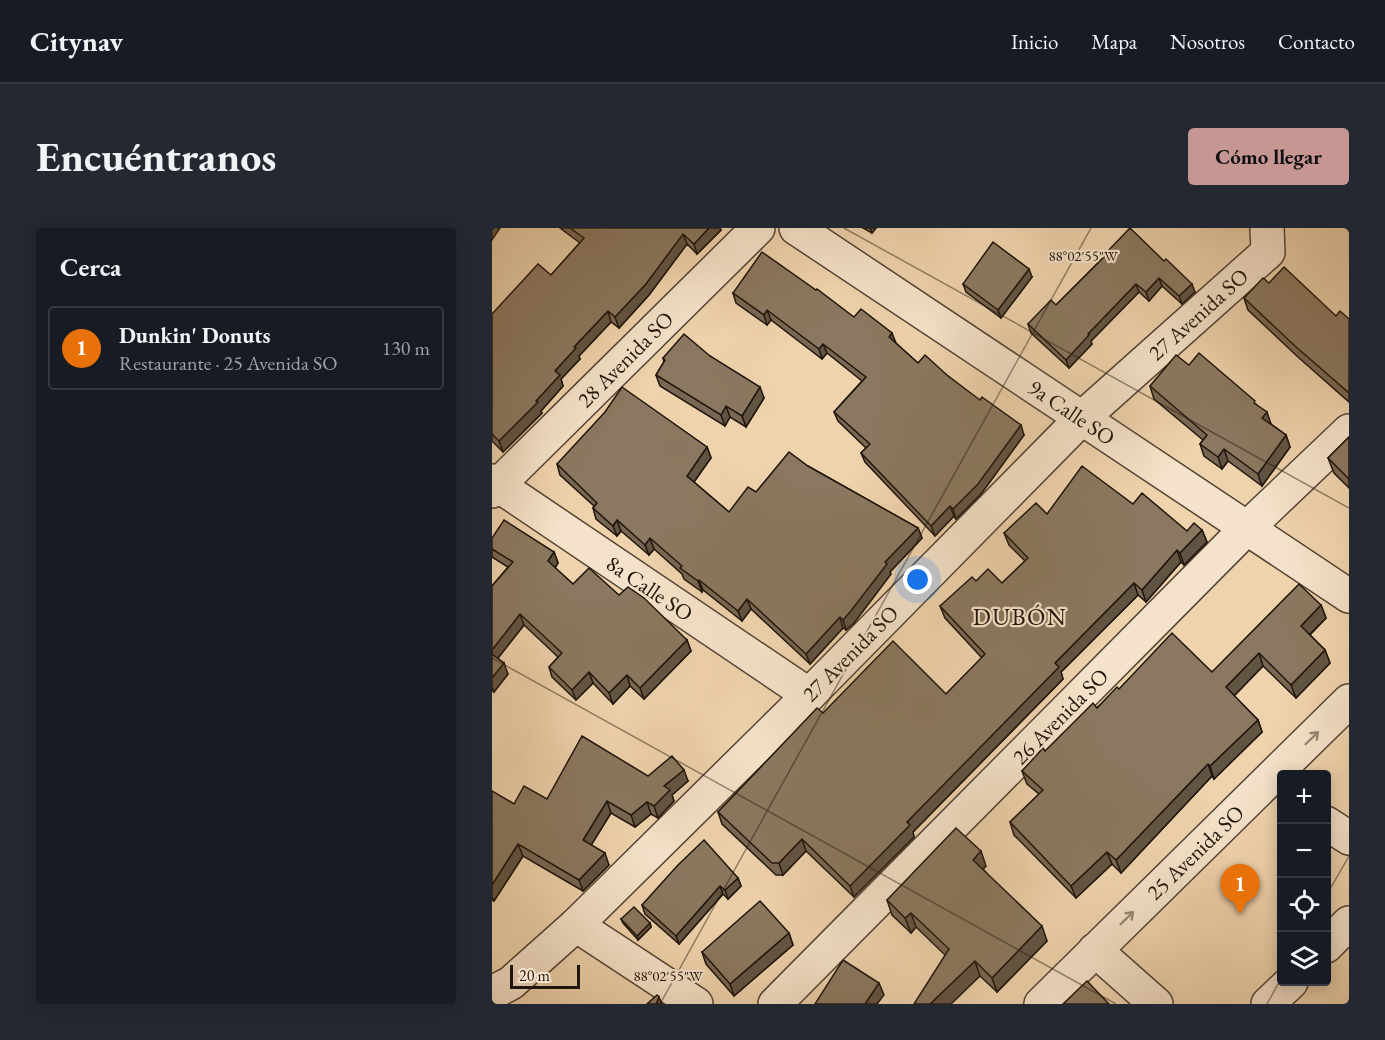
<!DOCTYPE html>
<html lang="es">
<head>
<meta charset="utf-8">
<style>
  :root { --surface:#171b24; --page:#242831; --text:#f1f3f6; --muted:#9ea1a6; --line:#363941; --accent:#c59692 }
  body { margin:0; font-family:"EB Garamond",serif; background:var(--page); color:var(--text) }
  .controls { position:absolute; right:18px; bottom:18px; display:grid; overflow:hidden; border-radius:6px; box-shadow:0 3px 15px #0003 }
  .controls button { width:54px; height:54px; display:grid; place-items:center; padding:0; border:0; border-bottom:2px solid var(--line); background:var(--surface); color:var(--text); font:30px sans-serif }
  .scale { position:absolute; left:18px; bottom:15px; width:70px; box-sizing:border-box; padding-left:6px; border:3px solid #1f150c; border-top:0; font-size:16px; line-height:21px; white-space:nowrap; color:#1f150c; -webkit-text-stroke:4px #f5e2ca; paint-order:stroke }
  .you { position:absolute; left:426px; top:352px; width:21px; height:21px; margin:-15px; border:4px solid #fff; border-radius:50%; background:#1a73e8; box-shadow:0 0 0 9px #1a73e833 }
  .badge { display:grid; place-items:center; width:39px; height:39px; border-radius:50%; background:var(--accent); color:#fff; font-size:20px; font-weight:700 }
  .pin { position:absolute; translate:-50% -50px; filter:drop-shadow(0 2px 3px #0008) }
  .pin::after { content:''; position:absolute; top:32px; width:21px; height:18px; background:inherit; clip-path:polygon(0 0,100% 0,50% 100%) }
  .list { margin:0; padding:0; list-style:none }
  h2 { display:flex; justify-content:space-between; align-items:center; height:78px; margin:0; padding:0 24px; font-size:26px }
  h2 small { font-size:20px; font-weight:400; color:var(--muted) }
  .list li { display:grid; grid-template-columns:39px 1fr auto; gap:18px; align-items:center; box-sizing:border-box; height:84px; margin:0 12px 12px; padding:0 12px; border:2px solid var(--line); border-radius:6px }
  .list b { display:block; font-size:22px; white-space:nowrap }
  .list p { margin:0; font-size:20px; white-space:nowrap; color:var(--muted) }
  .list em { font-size:20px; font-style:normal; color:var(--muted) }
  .icon { flex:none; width:33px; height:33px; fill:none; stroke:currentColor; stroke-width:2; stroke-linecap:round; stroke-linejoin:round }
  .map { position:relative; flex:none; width:857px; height:776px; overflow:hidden; border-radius:6px }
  header { display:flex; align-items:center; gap:36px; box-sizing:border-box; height:84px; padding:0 30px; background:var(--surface); border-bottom:2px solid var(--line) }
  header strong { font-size:28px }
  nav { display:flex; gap:33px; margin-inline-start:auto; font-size:21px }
  .intro { display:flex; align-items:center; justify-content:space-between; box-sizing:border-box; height:144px; padding:0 36px }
  h1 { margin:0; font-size:42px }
  .button { padding:15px 27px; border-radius:6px; background:var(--accent); color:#111; font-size:21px; font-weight:700 }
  main { display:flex; gap:36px; padding:0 36px }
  aside { flex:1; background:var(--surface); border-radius:6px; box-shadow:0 3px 15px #0003 }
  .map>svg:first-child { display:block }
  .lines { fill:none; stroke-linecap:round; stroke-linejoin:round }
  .minor-casing { stroke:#534434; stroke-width:36 }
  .minor { stroke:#f5e2ca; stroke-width:33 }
  .wall { fill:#786753; stroke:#1f150c; stroke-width:1.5 }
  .shaded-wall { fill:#615443; stroke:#1f150c; stroke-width:1.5 }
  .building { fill:#8b7860; stroke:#1f150c; stroke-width:1.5 }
  .oneway { stroke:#958674 }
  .ticks { fill:none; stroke:#1f150c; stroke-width:1.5; stroke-opacity:0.45 }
  .labels { text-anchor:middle; stroke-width:4.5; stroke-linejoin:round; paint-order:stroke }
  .street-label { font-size:22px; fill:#1f150c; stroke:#f5e2ca }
  .neighbourhood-label { font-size:24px; letter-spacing:1.5px; fill:#1f150c; stroke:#f5e2ca }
  .ticks-label { font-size:15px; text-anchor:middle; fill:#1f150c; stroke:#f5e2ca; stroke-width:4.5; stroke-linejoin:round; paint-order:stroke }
</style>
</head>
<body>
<header>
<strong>Citynav</strong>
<nav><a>Inicio</a><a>Mapa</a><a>Nosotros</a><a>Contacto</a></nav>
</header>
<div class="intro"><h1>Encuéntranos</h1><a class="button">Cómo llegar</a></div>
<main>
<aside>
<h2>Cerca<small></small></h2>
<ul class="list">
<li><span class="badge" style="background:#e8710a">1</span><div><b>Dunkin' Donuts</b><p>Restaurante · 25 Avenida SO</p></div><em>130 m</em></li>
</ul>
</aside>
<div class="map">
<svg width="857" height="776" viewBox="0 0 857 776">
  <rect width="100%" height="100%" fill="#efd3ad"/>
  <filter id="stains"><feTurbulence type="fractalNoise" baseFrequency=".00333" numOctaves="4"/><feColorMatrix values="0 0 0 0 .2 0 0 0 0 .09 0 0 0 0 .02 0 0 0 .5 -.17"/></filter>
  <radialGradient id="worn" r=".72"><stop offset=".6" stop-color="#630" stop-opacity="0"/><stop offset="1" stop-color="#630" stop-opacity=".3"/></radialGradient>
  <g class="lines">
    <g class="minor-casing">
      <g id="minor">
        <polyline points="304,0 857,368"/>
        <polyline points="0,253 317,467"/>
        <polyline points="0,263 266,0"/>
        <polyline points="834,595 857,610"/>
        <polyline points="84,697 204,776"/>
        <polyline points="834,718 857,695"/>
        <polyline points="603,722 664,776"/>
        <polyline points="0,765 19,755 84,697 317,467 590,190 776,24 775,0"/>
        <polyline points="283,776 755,300 857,203"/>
        <polyline points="549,776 857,473"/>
        <polyline points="776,776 799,754"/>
      </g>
    </g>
    <use href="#minor" class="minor"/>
  </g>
  <g class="wall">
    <polygon points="68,0 228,0 229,2 205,26 195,16 157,67 127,100 119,94 87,128 88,131 69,151 71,158 49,183 50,185 11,224 0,213 0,86 59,47 88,15"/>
    <polygon points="371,0 384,0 380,5"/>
    <polygon points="614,27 703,64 690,76 670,58 657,73 647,64 599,113 600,116 577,140 539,105 536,96 564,77"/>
    <polygon points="540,49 509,90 474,64 471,56"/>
    <polygon points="777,55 844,88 857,91 857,174 807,130 756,82 752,70"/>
    <polygon points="241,65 362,89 404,115 426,135 456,148 532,207 489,266 464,291 462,288 443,308 373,234 369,225 374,220 346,193 342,184 370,153 335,125 330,131 279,92 275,97 244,75"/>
    <polygon points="218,128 272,170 254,199 238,189 233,198 168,158 164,147 172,134 171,130"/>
    <polygon points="697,137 764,176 779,196 794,207 798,219 770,258 736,233 730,241 712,228 708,216 711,212 662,171 658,158"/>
    <polygon points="857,209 857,260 842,245 836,230"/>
    <polygon points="215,219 219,230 202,254 237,284 264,264 316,238 426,300 430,310 398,344 399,346 362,395 354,402 351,400 318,436 259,381 250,393 211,362 210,364 192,351 190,346 162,321 157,327 129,303 125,308 104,291 101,280 102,278 68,247 65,236"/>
    <polygon points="641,276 695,303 710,302 715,314 692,337 689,334 654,374 646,367 569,444 571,451 421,604 422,609 362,669 314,623 291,647 284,647 230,596 226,584 331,485 454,466 490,430 453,390 448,378 484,353 510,355 533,333 517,317 512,305 555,286"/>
    <polygon points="0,310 62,324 66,335 63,340 81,356 127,367 195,412 199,423 152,471 138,458 121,476 101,455 84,472 60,449 57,439 66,429 32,397 6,430 16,446 2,464 0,463 0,358 16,339 0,329"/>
    <polygon points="829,377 834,390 818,407 833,422 838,435 804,470 771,438 742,468 766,492 770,504 722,551 720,548 629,645 620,636 584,670 522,607 518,594 547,566 535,556 530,543 627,461 720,444"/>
    <polygon points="156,548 196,553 180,567 182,573 166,590 159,586 143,599 119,585 99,617 117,637 91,663 31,628 2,673 0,672 0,563 22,576 55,571"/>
    <polygon points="494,638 491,641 555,713 505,764 488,748 453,727 424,699 419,705 400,687 395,672"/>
    <polygon points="246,650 249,658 236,671 231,666 187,716 153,686 150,677"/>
    <polygon points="129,691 158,695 159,699 146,712 131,695"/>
    <polygon points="297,705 301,717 242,768 214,736 210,724"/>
  </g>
  <g class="shaded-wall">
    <polygon points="0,0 8,0 0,12"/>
    <polygon points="217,0 228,0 229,2 205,26 202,16"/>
    <polygon points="378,0 384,0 380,5"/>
    <polygon points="191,6 195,16 157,67 127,100 123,89"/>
    <polygon points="537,41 540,49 509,90 506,82"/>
    <polygon points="667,50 670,58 657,73 654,64"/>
    <polygon points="644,56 647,64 599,113 600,116 577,140 574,132 596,106"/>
    <polygon points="700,56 703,64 690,76 687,68"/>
    <polygon points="275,82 279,92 275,97 272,87"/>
    <polygon points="116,83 119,94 87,128 88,131 69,151 71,158 49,183 50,185 11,224 7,213 44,173 63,143 82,119"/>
    <polygon points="400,105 404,115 397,109"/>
    <polygon points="331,116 335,125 330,131 327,121"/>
    <polygon points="268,159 272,170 254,199 250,188"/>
    <polygon points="234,178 238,189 233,198 229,187"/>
    <polygon points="775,184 779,196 775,202 770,190"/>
    <polygon points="529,197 532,207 489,266 464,291 461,281"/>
    <polygon points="794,207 798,219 770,258 766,246"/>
    <polygon points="215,219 219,230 199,258 195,248"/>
    <polygon points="732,221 736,233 730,241 726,229"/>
    <polygon points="458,278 462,288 443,308 439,298"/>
    <polygon points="125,292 129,303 125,308 121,298"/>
    <polygon points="426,300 430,310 398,344 399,346 362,395 354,402 351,392 393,334"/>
    <polygon points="710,302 715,314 692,337 688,325"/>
    <polygon points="158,310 162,321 157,327 153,317"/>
    <polygon points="685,322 689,334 654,374 650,362"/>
    <polygon points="62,324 66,335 60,344 56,333"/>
    <polygon points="207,352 211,362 210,364 206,353"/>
    <polygon points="642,355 646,367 569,444 571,451 421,604 422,609 362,669 358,658 415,594 563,435"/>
    <polygon points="255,371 259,381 250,393 246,383"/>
    <polygon points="829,377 834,390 813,411 809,398"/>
    <polygon points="28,386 32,397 2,435 0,430 0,422"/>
    <polygon points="348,389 351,400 318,436 314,426"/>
    <polygon points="195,412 199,423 152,471 148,460"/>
    <polygon points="833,422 838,435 804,470 799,457"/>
    <polygon points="767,425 771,438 738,472 734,459"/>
    <polygon points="12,435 16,446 2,464 0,459 0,450"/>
    <polygon points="97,444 101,455 84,472 80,462"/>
    <polygon points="135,447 138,458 121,476 117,465"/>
    <polygon points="766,492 770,504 722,551 718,538"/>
    <polygon points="716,536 720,548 629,645 624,632"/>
    <polygon points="192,542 196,553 180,567 182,573 166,590 162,578 172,558"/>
    <polygon points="115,573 119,585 95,624 91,612"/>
    <polygon points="155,574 159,586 143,599 139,587"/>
    <polygon points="310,611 314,623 291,647 287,635"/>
    <polygon points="26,616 31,628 2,673 0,669 0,657"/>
    <polygon points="489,623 494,638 486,646 481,632"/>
    <polygon points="615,624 620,636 584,670 579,658"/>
    <polygon points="113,625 117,637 91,663 87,652"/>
    <polygon points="246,650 249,658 236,671 233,662"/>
    <polygon points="228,658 231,666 187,716 184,708"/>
    <polygon points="419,685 424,699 419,705 413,690"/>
    <polygon points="158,695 159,699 146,712 145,708"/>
    <polygon points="550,698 555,713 505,764 500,750"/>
    <polygon points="297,705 301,717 242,768 238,756"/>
    <polygon points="483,733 488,748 459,776 438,776"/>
    <polygon points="387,755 392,767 385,776 373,776"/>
    <polygon points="167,769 170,776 164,776"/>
  </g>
  <g class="building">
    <polygon points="78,0 217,0 202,16 191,6 154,56 123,89 116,83 82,119 84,120 63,143 68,147 44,173 46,174 7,213 0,206 0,86 46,36 59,47 92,10"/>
    <polygon points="638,0 672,33 674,31 700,56 687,68 667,50 654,64 644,56 596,106 597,107 574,132 536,96 559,72 564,77 614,27 613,26"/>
    <polygon points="501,14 537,41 506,82 471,56"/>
    <polygon points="270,24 324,62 325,61 362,89 369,81 400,105 397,109 426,135 433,127 456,148 488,172 490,169 529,197 486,256 461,281 458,278 439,298 369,225 378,216 342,184 374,149 331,116 327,121 275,82 272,87 241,65"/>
    <polygon points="792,39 844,88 848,83 857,91 857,165 803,118 752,70 771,50 777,55"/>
    <polygon points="192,106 218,128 268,159 250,188 234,178 229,187 164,147 173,132 171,130"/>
    <polygon points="707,125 763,173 762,175 775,184 770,190 794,207 766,246 732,221 726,229 708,216 715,207 658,158 684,127 697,137"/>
    <polygon points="130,159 215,219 195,248 237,284 256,259 264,264 297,224 316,238 426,300 393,334 395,336 358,384 351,392 348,389 314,426 255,371 246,383 207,352 206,353 188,340 190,338 158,310 153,317 125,292 121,298 101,280 105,275 65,236 113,184"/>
    <polygon points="857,209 857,251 836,230"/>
    <polygon points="590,238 641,276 650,265 695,303 702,295 710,302 688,325 685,322 650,362 642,355 563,435 567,439 415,594 418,597 358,658 310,611 287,635 280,635 226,584 325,480 331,485 401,413 454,466 493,426 448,378 480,349 484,353 496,341 510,355 536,330 512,305 544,275 555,286"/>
    <polygon points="12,292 62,324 56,333 81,356 97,340 127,367 136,359 152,370 195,412 148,460 135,447 117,465 97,444 80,462 57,439 70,425 28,386 0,422 0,358 21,334 0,321 0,310"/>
    <polygon points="807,356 829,377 809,398 833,422 799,457 767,425 734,459 766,492 718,538 716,536 624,632 615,624 579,658 518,594 551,562 530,543 551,520 553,523 601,475 605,480 625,459 627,461 680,405 720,444"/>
    <polygon points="0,426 12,435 0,450"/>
    <polygon points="90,508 156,548 180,528 192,542 172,558 178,562 162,578 155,574 139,587 115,573 91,612 113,625 87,652 26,616 0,657 0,563 22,576 32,558 55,571"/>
    <polygon points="464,600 489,623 481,632 550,698 500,750 483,733 438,776 422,776 457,721 419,685 413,690 395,672"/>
    <polygon points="212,612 246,650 233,662 228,658 184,708 150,677 186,637"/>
    <polygon points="268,673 297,705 238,756 210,724"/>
    <polygon points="142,679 158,695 145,708 129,691"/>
    <polygon points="351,732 387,755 373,776 323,776"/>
    <polygon points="595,753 617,776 571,776"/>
    <polygon points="165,767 167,769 164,776 155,776"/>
  </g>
  <defs><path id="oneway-shaft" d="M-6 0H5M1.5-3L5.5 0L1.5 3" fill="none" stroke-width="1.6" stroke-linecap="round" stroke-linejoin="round" transform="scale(1.5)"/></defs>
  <g class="oneway">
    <use href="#oneway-shaft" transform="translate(820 510) rotate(-44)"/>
    <use href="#oneway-shaft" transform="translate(635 690) rotate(-44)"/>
  </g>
  <path class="ticks" d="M 352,0 L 857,280M 0,430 L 624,776M 834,668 L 857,628M 168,776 L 599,0M 775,776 L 790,749"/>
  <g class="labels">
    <g class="street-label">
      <text transform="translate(706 86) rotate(-42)" y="8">27 Avenida SO</text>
      <text transform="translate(133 131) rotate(-45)" y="8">28 Avenida SO</text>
      <text transform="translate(580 184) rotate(34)" y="8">9a Calle SO</text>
      <text transform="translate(158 360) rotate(34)" y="8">8a Calle SO</text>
      <text transform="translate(358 425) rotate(-45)" y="8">27 Avenida SO</text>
      <text transform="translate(568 488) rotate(-45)" y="8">26 Avenida SO</text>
      <text transform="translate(703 624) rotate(-44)" y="8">25 Avenida SO</text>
    </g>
    <g class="neighbourhood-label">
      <text x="528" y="397">DUBÓN</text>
    </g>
  </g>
  <g class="ticks-label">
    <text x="591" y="33">88°02'55"W</text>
    <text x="176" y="753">88°02'55"W</text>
  </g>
  <rect width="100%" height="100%" filter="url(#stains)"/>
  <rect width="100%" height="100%" fill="url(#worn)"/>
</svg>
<div class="controls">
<button>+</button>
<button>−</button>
<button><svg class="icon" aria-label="locate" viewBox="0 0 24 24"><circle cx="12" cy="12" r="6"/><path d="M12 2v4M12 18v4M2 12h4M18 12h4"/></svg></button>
<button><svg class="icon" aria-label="layers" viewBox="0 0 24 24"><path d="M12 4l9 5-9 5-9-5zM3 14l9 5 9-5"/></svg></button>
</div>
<div class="scale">20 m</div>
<div class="you"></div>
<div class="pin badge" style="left:748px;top:686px;background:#e8710a">1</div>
</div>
</main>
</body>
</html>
